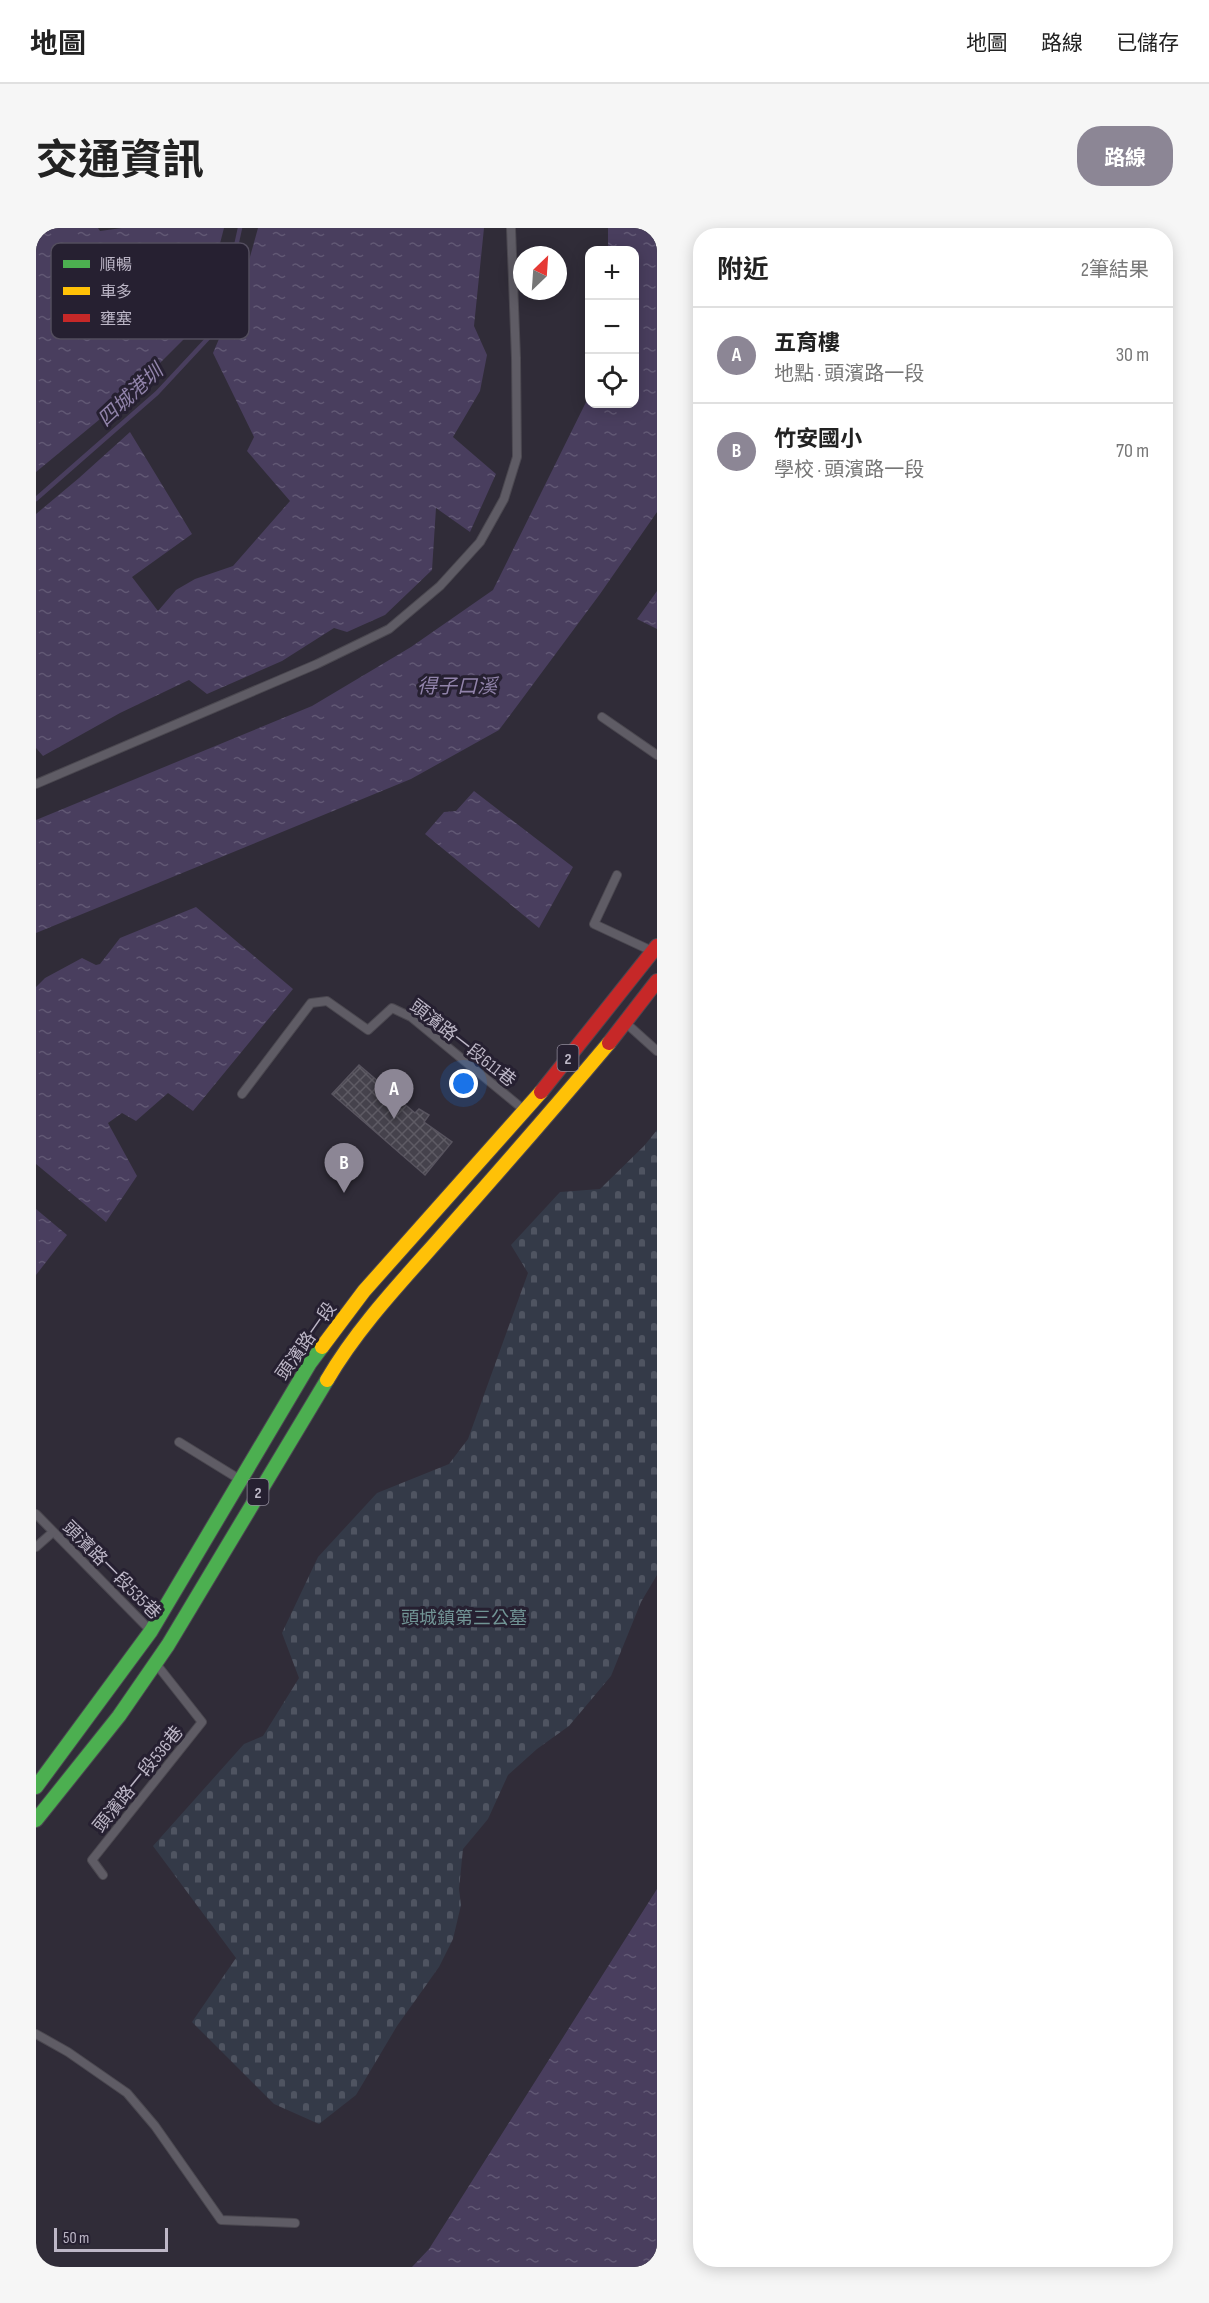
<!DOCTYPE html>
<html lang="zh-TW">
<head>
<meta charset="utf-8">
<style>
  :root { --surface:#fff; --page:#f6f6f6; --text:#222; --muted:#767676; --line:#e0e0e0; --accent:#8c8695 }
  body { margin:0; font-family:"Sofia Sans Condensed","Noto Sans TC",sans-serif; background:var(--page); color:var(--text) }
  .controls { position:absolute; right:18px; top:18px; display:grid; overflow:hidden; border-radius:12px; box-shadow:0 3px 15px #0003 }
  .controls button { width:54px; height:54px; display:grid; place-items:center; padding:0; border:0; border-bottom:2px solid var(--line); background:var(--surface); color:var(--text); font:30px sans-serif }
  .compass { position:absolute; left:477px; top:18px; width:54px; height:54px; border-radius:50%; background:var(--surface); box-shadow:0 3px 15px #0003; rotate:25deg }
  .scale { position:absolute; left:18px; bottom:15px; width:114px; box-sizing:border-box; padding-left:6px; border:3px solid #bdb7c7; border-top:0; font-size:16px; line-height:21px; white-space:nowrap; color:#bdb7c7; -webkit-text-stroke:4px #262031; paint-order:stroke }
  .you { position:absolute; left:428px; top:856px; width:21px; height:21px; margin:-15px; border:4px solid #fff; border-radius:50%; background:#1a73e8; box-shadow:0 0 0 9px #1a73e833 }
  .badge { display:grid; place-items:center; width:39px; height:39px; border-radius:50%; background:var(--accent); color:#fff; font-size:20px; font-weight:700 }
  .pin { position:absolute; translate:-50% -50px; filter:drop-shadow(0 2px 3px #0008) }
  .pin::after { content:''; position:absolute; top:32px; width:21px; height:18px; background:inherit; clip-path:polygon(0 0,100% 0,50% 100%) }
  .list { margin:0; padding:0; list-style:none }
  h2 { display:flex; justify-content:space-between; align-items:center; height:78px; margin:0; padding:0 24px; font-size:26px }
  h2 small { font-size:20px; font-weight:400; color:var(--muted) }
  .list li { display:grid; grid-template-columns:39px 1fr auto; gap:18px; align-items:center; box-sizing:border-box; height:96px; padding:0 24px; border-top:2px solid var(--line) }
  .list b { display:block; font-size:22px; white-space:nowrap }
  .list p { margin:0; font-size:20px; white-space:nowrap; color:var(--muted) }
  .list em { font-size:20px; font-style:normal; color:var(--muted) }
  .icon { flex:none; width:33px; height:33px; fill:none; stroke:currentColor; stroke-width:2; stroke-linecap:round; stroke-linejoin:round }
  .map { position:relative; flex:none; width:621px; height:2039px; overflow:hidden; border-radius:24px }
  header { display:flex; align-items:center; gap:36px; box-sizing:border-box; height:84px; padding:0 30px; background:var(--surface); border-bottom:2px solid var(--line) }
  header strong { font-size:28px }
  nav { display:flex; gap:33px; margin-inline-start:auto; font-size:21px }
  .intro { display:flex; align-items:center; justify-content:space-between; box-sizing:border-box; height:144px; padding:0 36px }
  h1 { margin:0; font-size:42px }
  .button { padding:15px 27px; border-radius:24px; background:var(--accent); color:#fff; font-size:21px; font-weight:700 }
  main { display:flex; gap:36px; padding:0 36px }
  aside { flex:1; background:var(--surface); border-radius:24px; box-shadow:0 3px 15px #0003 }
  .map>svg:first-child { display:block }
  .cemetery { fill:url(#cemetery-stones) }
  .water { fill:url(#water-ripples) }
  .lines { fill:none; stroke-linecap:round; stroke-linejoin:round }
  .stream { stroke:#493e5e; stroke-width:4.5 }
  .building { fill:url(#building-cross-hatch); stroke:#58545f; stroke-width:1.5 }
  .lane-casing { stroke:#4b4850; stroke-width:10 }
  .fast-casing { stroke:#4b4751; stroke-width:16 }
  .slow-casing { stroke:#4b4751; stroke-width:16 }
  .jam-casing { stroke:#4b4751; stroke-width:16 }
  .lane { stroke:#5f5c65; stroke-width:8 }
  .fast { stroke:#4caf50; stroke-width:14 }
  .slow { stroke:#ffc107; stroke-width:14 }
  .jam { stroke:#c62828; stroke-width:14 }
  .labels { text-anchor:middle; stroke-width:6; stroke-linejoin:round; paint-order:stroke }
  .shield { fill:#262031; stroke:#908a9a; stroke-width:1.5 }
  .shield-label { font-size:16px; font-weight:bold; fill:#bdb7c7 }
  .street-label { font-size:18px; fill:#bdb7c7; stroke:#262031 }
  .park-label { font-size:18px; fill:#719495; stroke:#262031 }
  .water-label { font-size:20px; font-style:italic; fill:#9183aa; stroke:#262031 }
  .key { fill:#262031; stroke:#534d5e; stroke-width:1.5 }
  .key-label { font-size:16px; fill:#bdb7c7 }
</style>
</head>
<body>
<header>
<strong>地圖</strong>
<nav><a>地圖</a><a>路線</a><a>已儲存</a></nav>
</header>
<div class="intro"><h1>交通資訊</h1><a class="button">路線</a></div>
<main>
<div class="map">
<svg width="621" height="2039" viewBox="0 0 621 2039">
  <defs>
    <pattern id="cemetery-stones" width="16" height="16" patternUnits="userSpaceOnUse" patternTransform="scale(1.5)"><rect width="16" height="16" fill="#343a48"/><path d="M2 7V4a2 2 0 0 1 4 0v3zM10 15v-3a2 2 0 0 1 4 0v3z" fill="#4f5461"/></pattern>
    <pattern id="water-ripples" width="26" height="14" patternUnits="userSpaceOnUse" patternTransform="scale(1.5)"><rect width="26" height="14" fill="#493e5e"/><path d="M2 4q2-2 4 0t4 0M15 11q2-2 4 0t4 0" fill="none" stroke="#615874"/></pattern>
    <pattern id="building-cross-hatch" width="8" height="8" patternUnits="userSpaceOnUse" patternTransform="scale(1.5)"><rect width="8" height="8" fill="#45424c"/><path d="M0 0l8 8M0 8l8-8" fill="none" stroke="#5e5b64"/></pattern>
  </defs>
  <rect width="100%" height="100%" fill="#302c38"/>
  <polygon class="cemetery" points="621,902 621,1347 605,1374 575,1448 533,1498 501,1521 472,1547 452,1591 427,1621 423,1661 425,1677 417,1711 403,1739 361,1798 320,1867 283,1896 238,1876 156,1794 200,1730 117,1618 208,1516 227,1508 263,1450 246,1405 282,1329 341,1265 413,1236 432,1211 492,1045 475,1017 524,964 564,961 608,918"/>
  <g class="water">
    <polygon points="0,0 62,0 64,3 86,0 188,0 166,85 158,88 126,49 116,56 156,103 87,172 0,244"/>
    <polygon points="222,0 448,0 438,98 451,127 444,163 417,209 460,246 434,304 400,280 396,342 349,387 311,404 298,400 246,433 171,466 153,452 84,485 7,528 0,520 0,286 43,250 94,204 156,306 96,349 122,383 140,362 159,351 197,338 254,273 211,223 218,209 177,125 207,54"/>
    <polygon points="572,0 621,0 621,284 564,366 463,502 375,551 0,705 0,592 276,478 375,419 457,362 553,168 554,176 598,176 598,22 572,22"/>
    <polygon points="621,363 621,401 601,391"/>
    <polygon points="438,563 537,639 503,700 389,606 408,584 420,583"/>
    <polygon points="160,679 257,761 157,883 132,865 100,893 86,885 72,895 101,948 70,994 0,936 0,759 9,750 46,730 60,737 64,736 84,710"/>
    <polygon points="0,981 31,1007 0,1047"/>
    <polygon points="621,1661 621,2039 376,2039 393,2021"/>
  </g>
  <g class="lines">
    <polyline class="stream" points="0,271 121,165 175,107 187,77 204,0"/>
  </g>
  <polygon class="building" points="323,837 379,885 383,881 393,887 388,894 416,914 389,947 296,866"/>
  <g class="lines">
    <g class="lane-casing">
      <g id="lane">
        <polyline points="566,489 621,527"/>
        <polyline points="0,556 281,436 353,401 404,358 444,314 468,271 481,229 480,130 475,0"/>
        <polyline points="581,647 558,696 616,723"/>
        <polyline points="591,796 621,823"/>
        <polyline points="206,866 275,775 291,773 332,802 356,780 375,789 487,881"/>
        <polyline points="143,1214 203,1251"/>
        <polyline points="0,1286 113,1401"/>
        <polyline points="0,1319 17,1304"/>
        <polyline points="67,1647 56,1632 166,1494 121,1437"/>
        <polyline points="0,1806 32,1824 91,1865 119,1898 185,1992 259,1995"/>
      </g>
    </g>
    <g class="fast-casing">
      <g id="fast">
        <polyline points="0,1559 115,1403 274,1135 286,1119"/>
        <polyline points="0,1592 83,1488 132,1417 291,1152"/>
      </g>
    </g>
    <g class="slow-casing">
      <g id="slow">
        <polyline points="286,1119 328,1063 505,864"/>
        <path d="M 291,1152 C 323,1097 369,1050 411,1002 C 466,940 520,878 573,815"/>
      </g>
    </g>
    <g class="jam-casing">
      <g id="jam">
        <polyline points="573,815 621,753"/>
        <polyline points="505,864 621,718"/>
      </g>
    </g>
    <use href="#lane" class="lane"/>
    <use href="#fast" class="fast"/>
    <use href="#slow" class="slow"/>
    <use href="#jam" class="jam"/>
  </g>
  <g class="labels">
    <g class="shield">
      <rect x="521.5" y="817" width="21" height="26" rx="4.5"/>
      <rect x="211.5" y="1251" width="21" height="26" rx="4.5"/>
    </g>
    <g class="shield-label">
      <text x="532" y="836">2</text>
      <text x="222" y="1270">2</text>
    </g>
    <g class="street-label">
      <text transform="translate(427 815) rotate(38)" y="6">頭濱路一段611巷</text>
      <text transform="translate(270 1113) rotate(-55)" y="6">頭濱路一段</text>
      <text transform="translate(76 1342) rotate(45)" y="6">頭濱路一段535巷</text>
      <text transform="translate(102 1551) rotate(-51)" y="6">頭濱路一段536巷</text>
    </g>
    <g class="park-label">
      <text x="428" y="1396">頭城鎮第三公墓</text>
    </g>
    <g class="water-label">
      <text transform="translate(94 167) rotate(-43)" y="7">四城港圳</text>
      <text x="421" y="465">得子口溪</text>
    </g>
  </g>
  <rect x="15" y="15" width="198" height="96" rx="9" class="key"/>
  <rect x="27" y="32" width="27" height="8" fill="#4caf50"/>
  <rect x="27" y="59" width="27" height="8" fill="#ffc107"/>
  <rect x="27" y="86" width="27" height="8" fill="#c62828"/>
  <g class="key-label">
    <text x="64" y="42">順暢</text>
    <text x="64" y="69">車多</text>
    <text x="64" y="96">壅塞</text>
  </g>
</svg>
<div class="controls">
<button>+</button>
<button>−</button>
<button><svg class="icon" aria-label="locate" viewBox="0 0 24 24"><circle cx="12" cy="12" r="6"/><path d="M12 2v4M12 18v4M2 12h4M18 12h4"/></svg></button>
</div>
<svg class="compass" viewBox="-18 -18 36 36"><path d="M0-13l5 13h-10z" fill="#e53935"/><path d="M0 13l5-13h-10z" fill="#767676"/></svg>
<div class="scale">50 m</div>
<div class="you"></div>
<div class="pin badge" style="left:358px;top:891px">A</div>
<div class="pin badge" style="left:308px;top:965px">B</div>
</div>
<aside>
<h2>附近<small>2筆結果</small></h2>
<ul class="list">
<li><span class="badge">A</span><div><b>五育樓</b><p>地點 · 頭濱路一段</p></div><em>30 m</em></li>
<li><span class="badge">B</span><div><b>竹安國小</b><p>學校 · 頭濱路一段</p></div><em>70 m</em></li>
</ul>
</aside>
</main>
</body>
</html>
